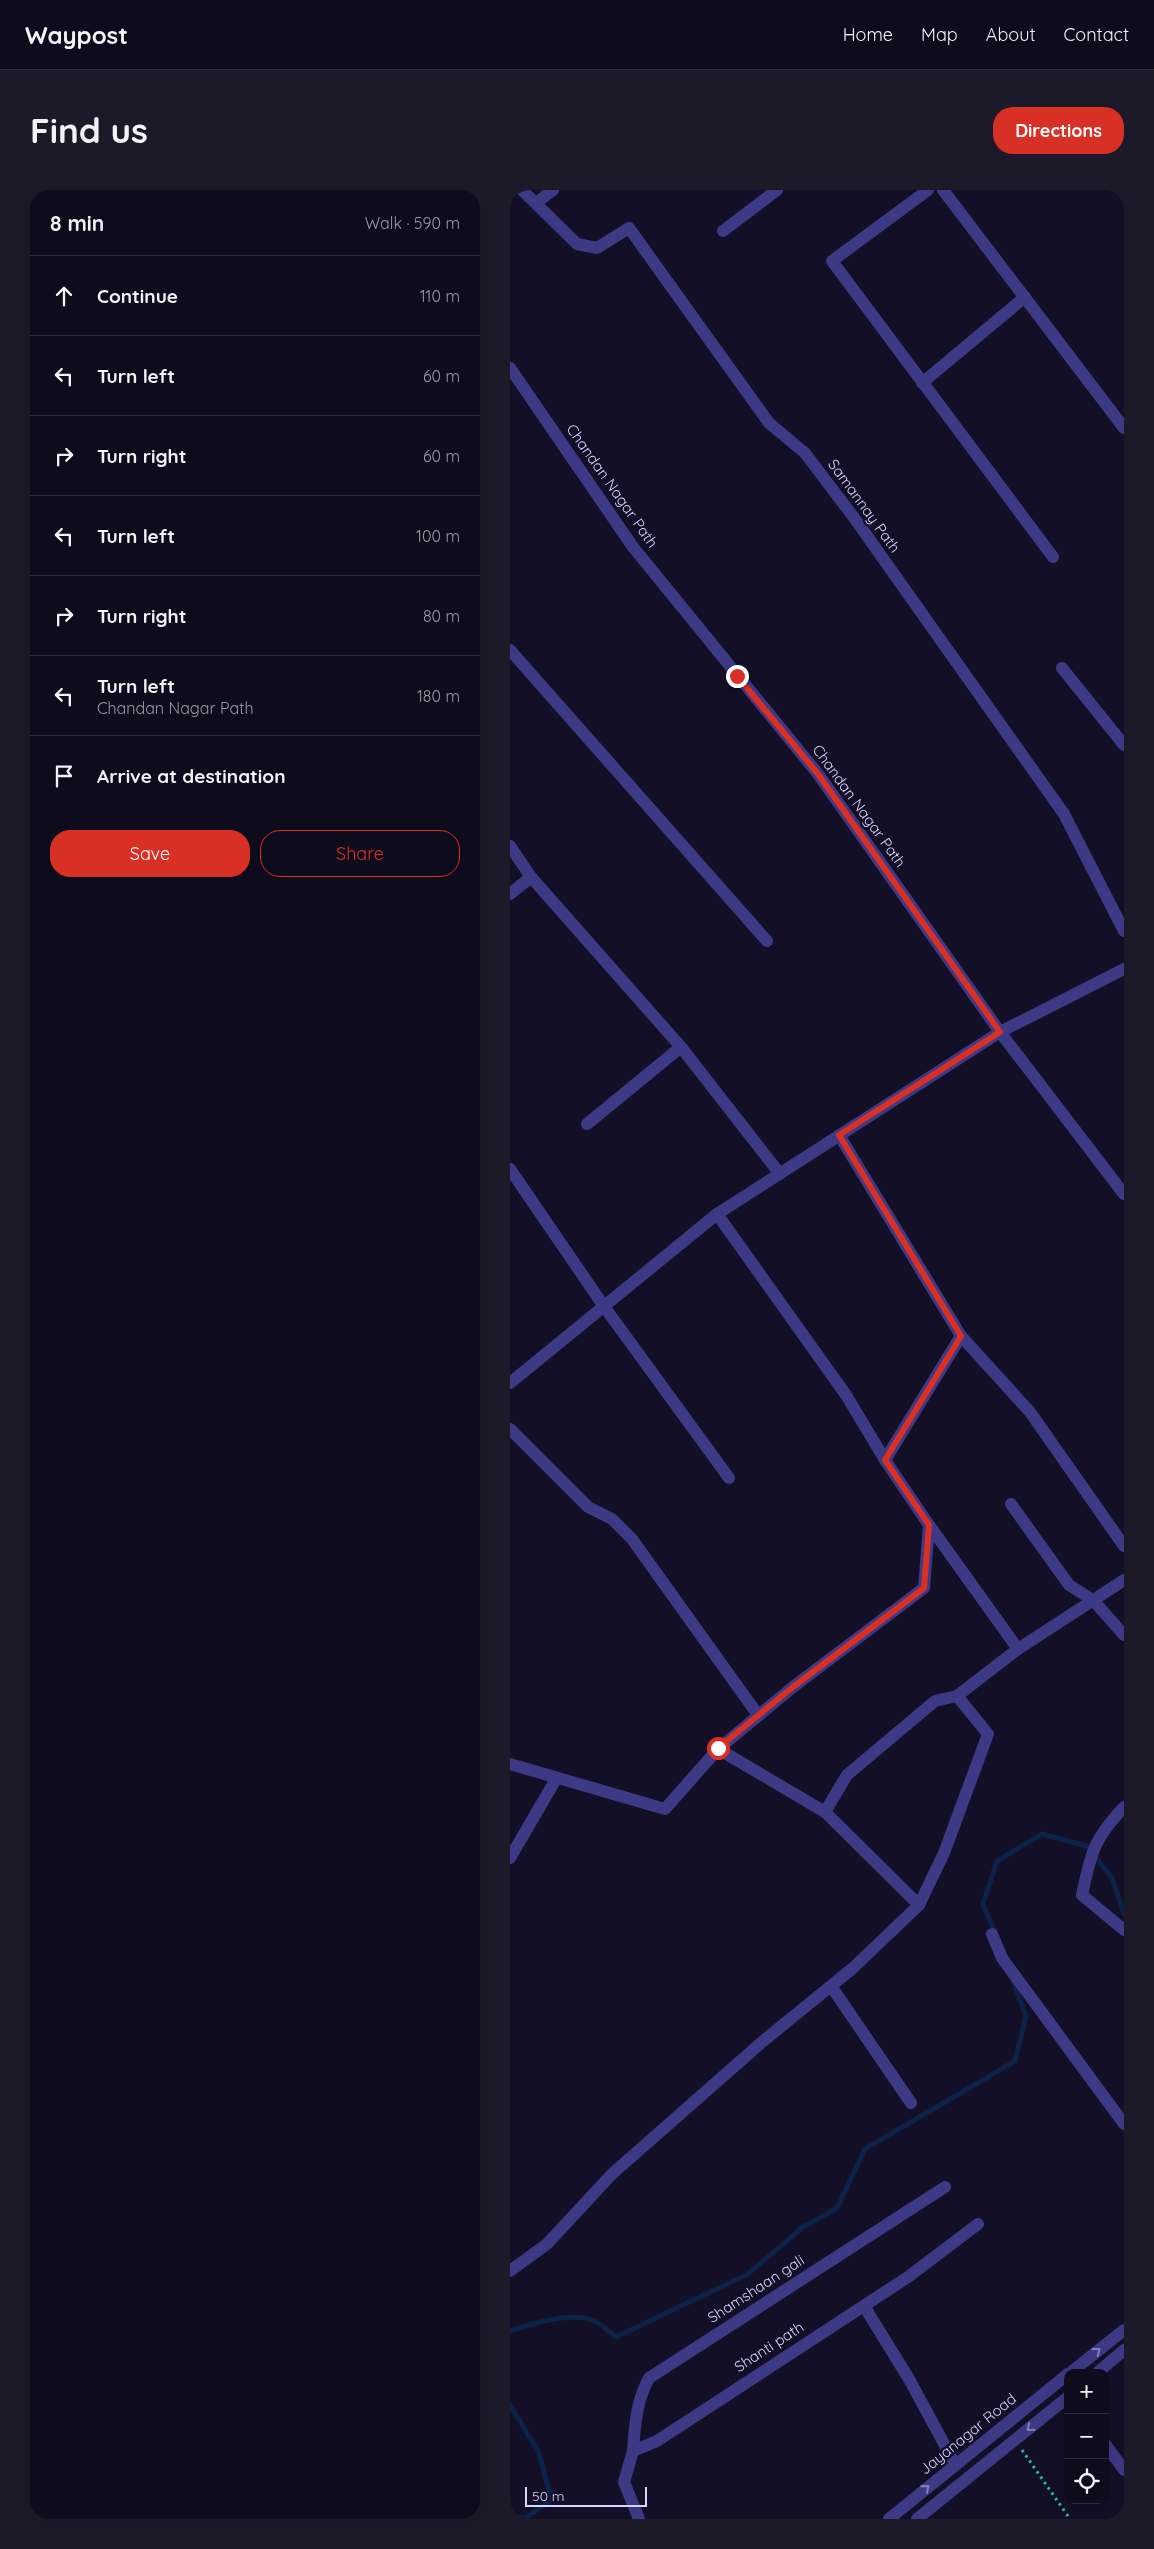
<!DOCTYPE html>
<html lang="en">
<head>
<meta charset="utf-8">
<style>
  :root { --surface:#0e0b1c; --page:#1c1929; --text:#f1f3f6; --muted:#9b9ba3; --line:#2e2b3b; --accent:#d93025 }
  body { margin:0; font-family:Quicksand,sans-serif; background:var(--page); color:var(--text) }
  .controls { position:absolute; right:15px; bottom:15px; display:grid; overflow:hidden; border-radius:10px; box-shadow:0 5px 20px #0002 }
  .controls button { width:45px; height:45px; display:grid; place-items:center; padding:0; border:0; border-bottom:1px solid var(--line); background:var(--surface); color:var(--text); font:25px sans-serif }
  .scale { position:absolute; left:15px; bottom:12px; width:122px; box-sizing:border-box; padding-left:5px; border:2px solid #d9d4ff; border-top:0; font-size:14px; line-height:18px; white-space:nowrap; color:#d9d4ff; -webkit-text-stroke:4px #130f26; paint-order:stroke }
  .stop { position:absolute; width:15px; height:15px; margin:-11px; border:4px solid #d93025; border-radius:50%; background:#fff }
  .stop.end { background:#d93025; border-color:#fff; box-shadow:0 1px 5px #0008 }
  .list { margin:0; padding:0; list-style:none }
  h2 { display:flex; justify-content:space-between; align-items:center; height:65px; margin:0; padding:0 20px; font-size:21px }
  h2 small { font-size:16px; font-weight:400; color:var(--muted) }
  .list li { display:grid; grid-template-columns:32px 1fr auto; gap:15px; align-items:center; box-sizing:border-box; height:80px; padding:0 20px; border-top:1px solid var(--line) }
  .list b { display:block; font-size:19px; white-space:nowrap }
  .list p { margin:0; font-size:16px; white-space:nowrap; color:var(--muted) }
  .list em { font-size:16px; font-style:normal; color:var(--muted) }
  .actions { display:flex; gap:10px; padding:15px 20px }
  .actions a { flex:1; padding:11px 0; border:1px solid var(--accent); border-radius:20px; text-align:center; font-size:18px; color:var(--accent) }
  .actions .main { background:var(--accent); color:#fff }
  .icon { flex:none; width:28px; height:28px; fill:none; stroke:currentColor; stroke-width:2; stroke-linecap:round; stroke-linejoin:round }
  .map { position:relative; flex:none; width:614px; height:2329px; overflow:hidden; border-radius:20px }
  header { display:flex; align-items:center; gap:30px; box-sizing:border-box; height:70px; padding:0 25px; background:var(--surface); border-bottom:1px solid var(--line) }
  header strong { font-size:24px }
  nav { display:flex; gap:28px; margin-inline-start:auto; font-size:18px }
  .intro { display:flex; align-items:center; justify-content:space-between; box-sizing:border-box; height:120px; padding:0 30px }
  h1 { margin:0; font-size:35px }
  .button { padding:12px 22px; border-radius:20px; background:var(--accent); color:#fff; font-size:18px; font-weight:700 }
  main { display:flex; gap:30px; padding:0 30px }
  aside { flex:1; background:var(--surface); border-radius:20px; box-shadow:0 5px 20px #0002 }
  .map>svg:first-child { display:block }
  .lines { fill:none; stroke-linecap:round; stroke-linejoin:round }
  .stream { stroke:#0c2248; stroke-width:5 }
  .path { stroke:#2fb8b0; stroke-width:3; stroke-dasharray:2.5 4; stroke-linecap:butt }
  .minor { stroke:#3d3a85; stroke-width:12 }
  .oneway { stroke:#837fbc }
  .route { stroke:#d93025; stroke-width:6 }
  .labels { text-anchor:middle; stroke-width:5; stroke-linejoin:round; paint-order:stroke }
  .street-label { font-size:15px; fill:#d9d4ff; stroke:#130f26 }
</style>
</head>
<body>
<header>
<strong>Waypost</strong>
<nav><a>Home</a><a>Map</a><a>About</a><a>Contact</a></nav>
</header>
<div class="intro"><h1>Find us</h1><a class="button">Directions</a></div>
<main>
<aside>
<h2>8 min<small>Walk · 590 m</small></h2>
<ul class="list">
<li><svg class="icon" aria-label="ahead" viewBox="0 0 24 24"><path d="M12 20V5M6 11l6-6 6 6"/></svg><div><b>Continue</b></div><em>110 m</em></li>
<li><svg class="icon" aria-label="left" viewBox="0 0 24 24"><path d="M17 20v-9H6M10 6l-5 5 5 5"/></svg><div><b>Turn left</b></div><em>60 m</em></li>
<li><svg class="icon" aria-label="right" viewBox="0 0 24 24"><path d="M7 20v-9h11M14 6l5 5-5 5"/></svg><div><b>Turn right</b></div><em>60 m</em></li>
<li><svg class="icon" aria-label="left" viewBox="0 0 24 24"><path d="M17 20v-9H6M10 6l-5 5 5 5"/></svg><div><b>Turn left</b></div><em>100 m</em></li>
<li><svg class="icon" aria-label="right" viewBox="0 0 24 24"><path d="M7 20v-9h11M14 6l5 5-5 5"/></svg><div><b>Turn right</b></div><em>80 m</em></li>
<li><svg class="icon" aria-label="left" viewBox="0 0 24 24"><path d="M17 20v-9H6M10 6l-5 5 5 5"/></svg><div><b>Turn left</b><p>Chandan Nagar Path</p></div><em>180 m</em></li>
<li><svg class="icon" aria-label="arrive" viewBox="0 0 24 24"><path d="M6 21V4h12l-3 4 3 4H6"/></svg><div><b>Arrive at destination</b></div></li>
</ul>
<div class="actions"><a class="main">Save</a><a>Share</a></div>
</aside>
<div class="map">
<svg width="614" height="2329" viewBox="0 0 614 2329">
  <rect width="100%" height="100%" fill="#130f26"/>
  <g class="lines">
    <g class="stream">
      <polyline points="485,1743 473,1714 487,1671 532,1644 577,1656 602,1688 614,1724"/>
      <path d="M 0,2141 C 20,2134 64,2121 84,2131 C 92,2134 99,2142 106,2147 L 238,2084 L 293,2037 L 327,2018 L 355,1959 L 505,1871 L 516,1826 L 503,1791"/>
      <polyline points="0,2215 28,2261 42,2310 15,2328 0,2326"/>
    </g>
    <polyline class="path" points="512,2260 560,2329"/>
    <g class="minor">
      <polyline points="12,0 67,54 87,58 119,38 259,233 295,263 345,329 554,624 614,741"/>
      <polyline points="418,0 322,71 543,367"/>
      <polyline points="433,0 614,238"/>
      <polyline points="26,13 43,0"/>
      <polyline points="213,41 267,0"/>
      <polyline points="0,178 123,357 308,584 490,842 614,1004"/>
      <polyline points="412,193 515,107"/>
      <polyline points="0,460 257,751"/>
      <polyline points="552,478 614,555"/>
      <polyline points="0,656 21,687 171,857 270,984"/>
      <polyline points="0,704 21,687"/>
      <polyline points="77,934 171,857"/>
      <polyline points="329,945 451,1146 520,1222 614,1356"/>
      <polyline points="0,979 93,1115 219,1288"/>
      <polyline points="0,1193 207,1024 490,842 614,779"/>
      <polyline points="0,1239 78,1317 102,1329 122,1349 248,1525"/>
      <polyline points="375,1270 451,1146"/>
      <polyline points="501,1314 559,1395 583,1410 614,1445"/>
      <polyline points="508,1459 614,1390"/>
      <polyline points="208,1559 315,1622 409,1715"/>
      <polyline points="0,1574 155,1619 208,1559 283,1497 414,1398 419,1335 375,1270 336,1205 207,1024"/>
      <path d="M 614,1617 C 583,1650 581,1663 572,1705 L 614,1740"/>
      <polyline points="315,1622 337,1585 425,1511 447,1506"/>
      <polyline points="0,1668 46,1589"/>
      <polyline points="482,1744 492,1768 614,1934"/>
      <polyline points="321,1796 401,1913"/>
      <polyline points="0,2081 37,2054 102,1984 252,1852 343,1778 409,1715 434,1663 478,1544 447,1506 508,1459 419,1335"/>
      <polyline points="354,2116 399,2189 445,2274"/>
      <polyline points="560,2183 614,2140"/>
      <polyline points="587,2183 614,2160"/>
      <polyline points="595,2254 614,2280"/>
      <path d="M 123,2261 C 125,2234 126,2212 139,2188 L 435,1997"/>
      <polyline points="129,2329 114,2292 123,2261 147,2251 398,2087 468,2034"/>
      <polyline points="379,2329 558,2184"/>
      <polyline points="407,2329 558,2207"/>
    </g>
  </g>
  <defs><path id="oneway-chevron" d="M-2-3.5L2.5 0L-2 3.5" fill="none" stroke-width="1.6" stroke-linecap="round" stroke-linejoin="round" transform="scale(1.25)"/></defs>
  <g class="oneway">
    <use href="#oneway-chevron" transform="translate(587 2161) rotate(-38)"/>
    <use href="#oneway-chevron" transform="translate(520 2238) rotate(141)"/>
    <use href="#oneway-chevron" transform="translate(416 2298) rotate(-40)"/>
  </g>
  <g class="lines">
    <polyline class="route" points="208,1558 283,1497 414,1398 419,1335 375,1270 451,1146 329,945 490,842 308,584 227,486"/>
  </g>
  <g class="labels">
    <g class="street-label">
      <text transform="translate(102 296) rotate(55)" y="5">Chandan Nagar Path</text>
      <text transform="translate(354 316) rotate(54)" y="5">Samannay Path</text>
      <text transform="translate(349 616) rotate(54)" y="5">Chandan Nagar Path</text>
      <text transform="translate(246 2099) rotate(-33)" y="5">Shamshaan gali</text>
      <text transform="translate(259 2157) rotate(-33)" y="5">Shanti path</text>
      <text transform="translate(458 2244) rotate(-39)" y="5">Jayanagar Road</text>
    </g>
  </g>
</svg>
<div class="controls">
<button>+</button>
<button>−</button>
<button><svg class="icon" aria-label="locate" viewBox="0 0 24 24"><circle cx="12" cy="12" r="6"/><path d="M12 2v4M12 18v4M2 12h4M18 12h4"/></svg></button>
</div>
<div class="scale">50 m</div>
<div class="stop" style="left:208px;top:1558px"></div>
<div class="stop end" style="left:227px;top:486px"></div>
</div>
</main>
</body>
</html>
